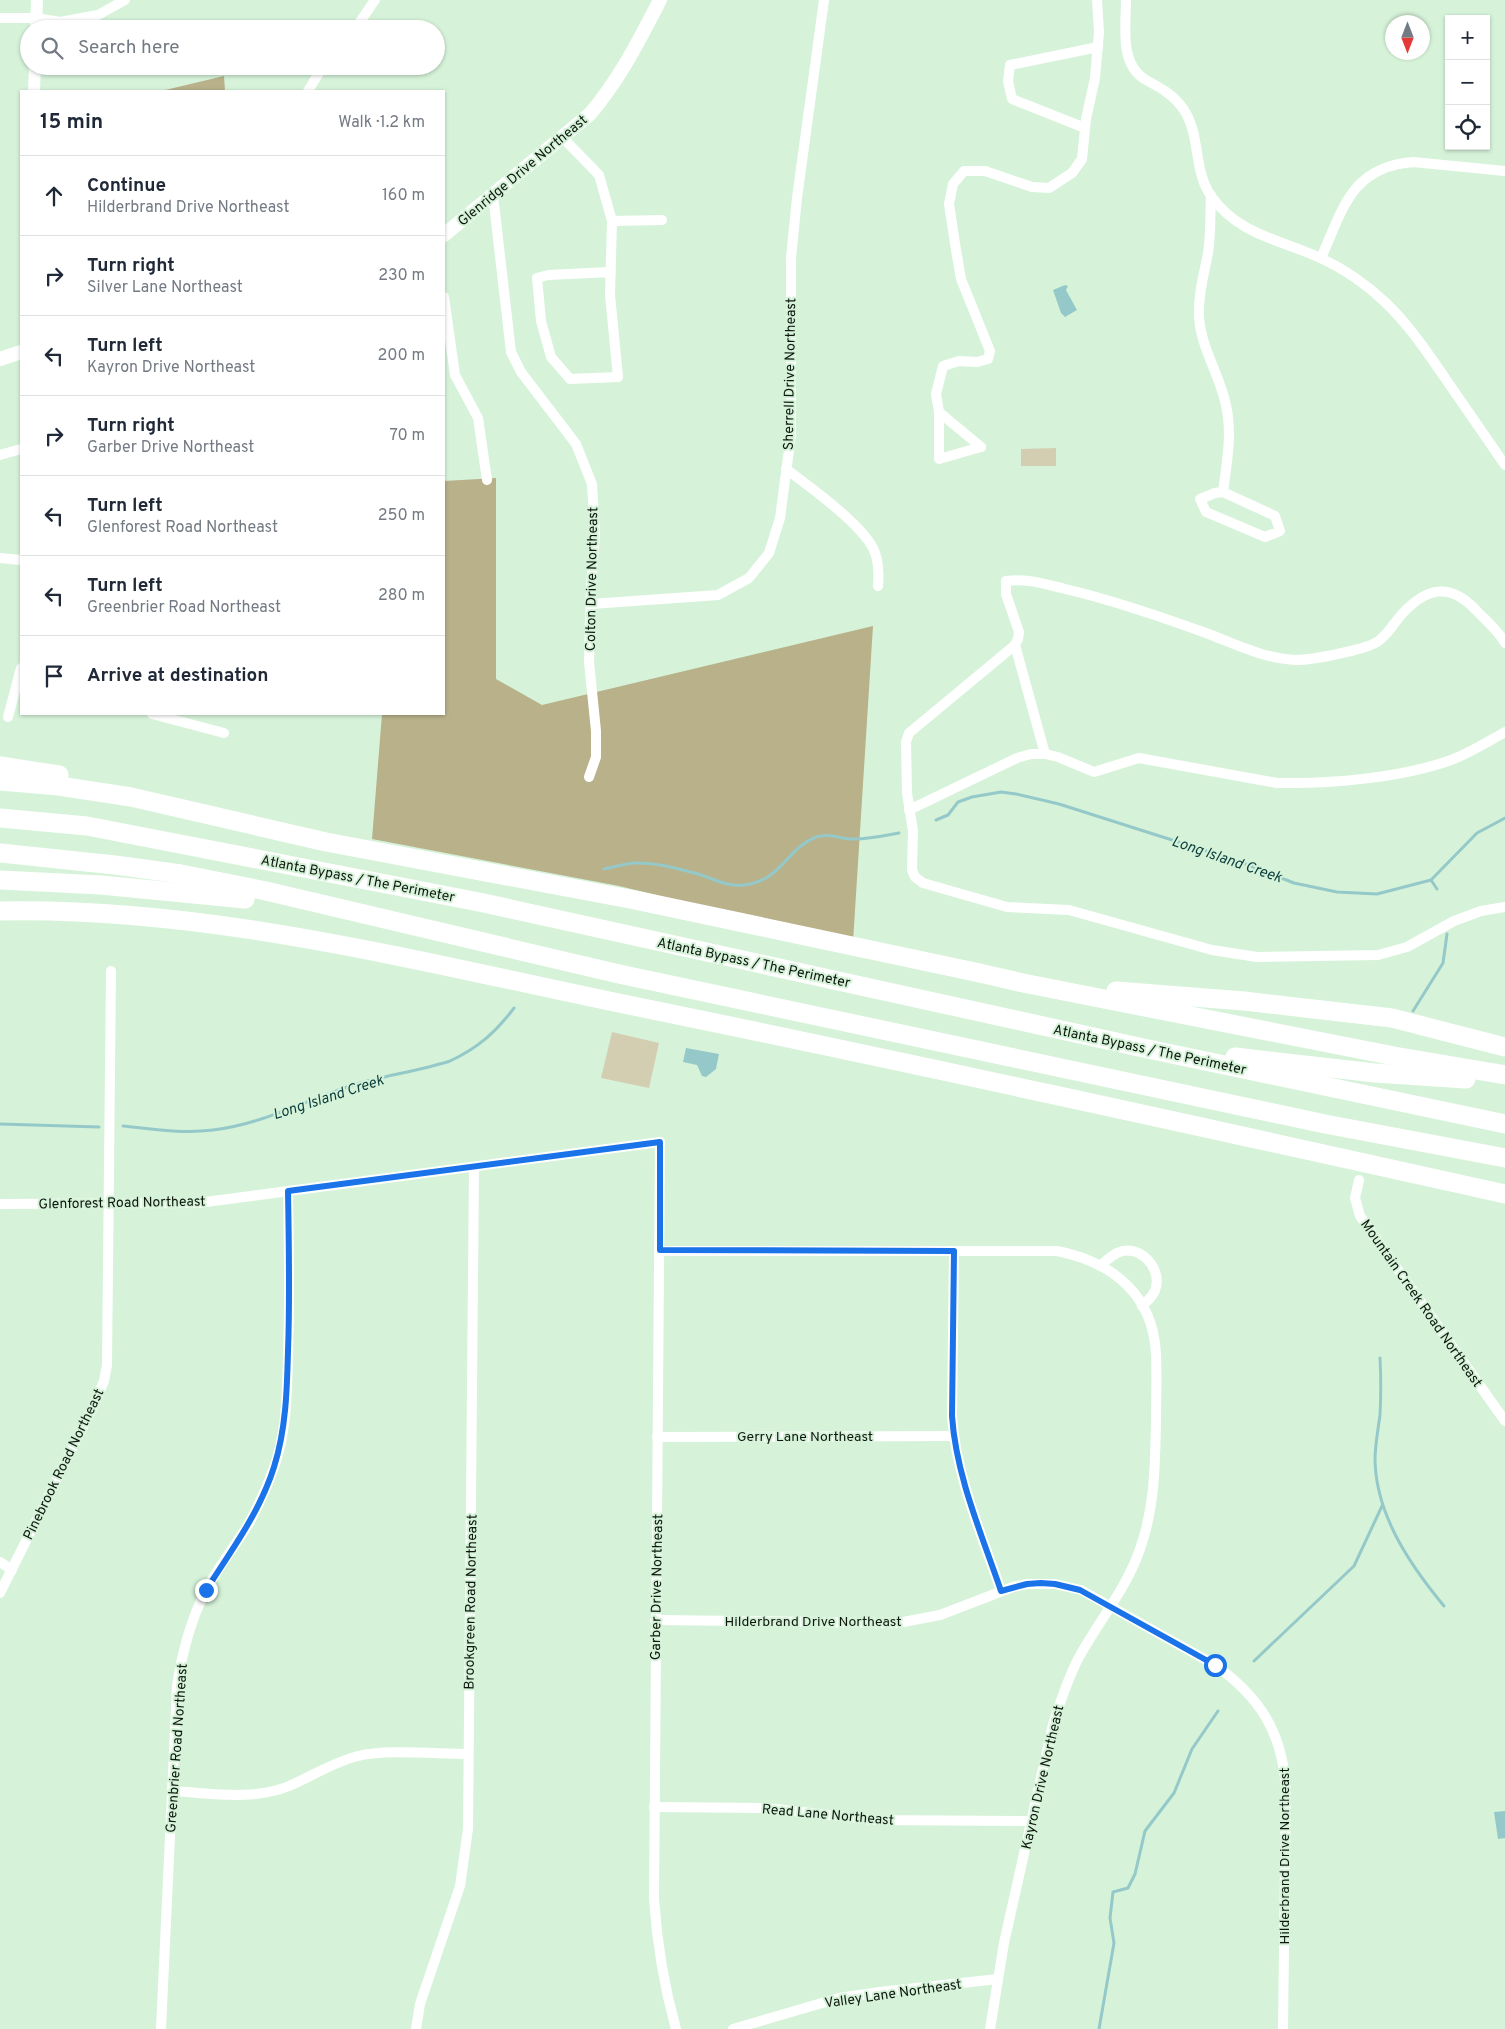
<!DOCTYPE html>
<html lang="en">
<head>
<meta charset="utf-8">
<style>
  :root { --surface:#fff; --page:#f2f2f3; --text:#1f2937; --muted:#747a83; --line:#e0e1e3 }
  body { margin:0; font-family:Overpass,sans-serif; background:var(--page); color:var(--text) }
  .controls { position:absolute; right:15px; top:15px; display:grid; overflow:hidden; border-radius:0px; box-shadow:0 1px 4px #0004 }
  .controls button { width:45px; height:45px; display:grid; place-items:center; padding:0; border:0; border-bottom:1px solid var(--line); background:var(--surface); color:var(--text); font:25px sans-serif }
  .compass { position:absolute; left:1385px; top:15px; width:45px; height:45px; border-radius:50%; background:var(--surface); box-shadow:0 1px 4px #0004; rotate:180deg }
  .stop { position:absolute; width:15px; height:15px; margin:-11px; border:4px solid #1a73e8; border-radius:50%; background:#fff }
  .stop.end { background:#1a73e8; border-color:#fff; box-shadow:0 1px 5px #0008 }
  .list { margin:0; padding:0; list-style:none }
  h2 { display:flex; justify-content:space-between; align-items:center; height:65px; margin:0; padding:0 20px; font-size:21px }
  h2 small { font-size:16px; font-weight:400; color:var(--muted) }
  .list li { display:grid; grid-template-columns:32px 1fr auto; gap:15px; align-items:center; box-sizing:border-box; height:80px; padding:0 20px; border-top:1px solid var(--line) }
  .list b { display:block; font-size:19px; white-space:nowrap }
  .list p { margin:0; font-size:16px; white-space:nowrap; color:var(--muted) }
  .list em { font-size:16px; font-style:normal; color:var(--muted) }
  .icon { flex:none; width:28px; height:28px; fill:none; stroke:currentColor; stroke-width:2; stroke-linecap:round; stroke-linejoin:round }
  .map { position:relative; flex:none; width:1505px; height:2029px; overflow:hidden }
  .search { position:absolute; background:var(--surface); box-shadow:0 1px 4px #0004; left:20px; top:20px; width:425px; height:55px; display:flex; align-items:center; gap:12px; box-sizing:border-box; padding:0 18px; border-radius:28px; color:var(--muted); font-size:19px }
  .panel { position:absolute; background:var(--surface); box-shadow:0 1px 4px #0004; left:20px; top:90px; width:425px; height:625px; border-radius:0px }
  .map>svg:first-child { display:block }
  .green { fill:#d3ceb2 }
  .forest { fill:#b8b18a }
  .water { fill:#95c9c9 }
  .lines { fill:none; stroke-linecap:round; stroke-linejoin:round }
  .stream { stroke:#95c9c9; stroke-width:3 }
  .minor { stroke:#fff; stroke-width:10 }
  .tertiary { stroke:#fff; stroke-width:12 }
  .secondary { stroke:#fff; stroke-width:14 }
  .motorway { stroke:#fff; stroke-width:19 }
  .route { stroke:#1a73e8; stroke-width:6 }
  .labels { text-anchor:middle; stroke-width:4; stroke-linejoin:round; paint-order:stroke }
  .street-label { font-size:14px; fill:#0e180f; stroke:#d6f3d9 }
  .water-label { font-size:15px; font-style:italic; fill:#0a3d3d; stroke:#d6f3d9 }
</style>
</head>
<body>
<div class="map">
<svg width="1505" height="2029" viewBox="0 0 1505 2029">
  <rect width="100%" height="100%" fill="#d6f3d9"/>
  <g class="green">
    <polygon points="1056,448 1056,466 1021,466 1021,449"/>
    <polygon points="612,1032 659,1043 649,1088 601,1078"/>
  </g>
  <g class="forest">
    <polygon points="224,76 225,91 161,91"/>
    <polygon points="496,478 496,679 542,705 873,626 853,942 619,886 372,839 382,714 444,714 444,481"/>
  </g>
  <g class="water">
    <polygon points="1065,285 1068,286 1066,290 1077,310 1065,317 1061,313 1053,290"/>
    <polygon points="686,1048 719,1054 716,1069 706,1077 702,1076 697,1065 683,1062"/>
    <polygon points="1505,1811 1505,1838 1498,1839 1494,1812"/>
  </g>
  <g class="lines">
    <g class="stream">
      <polyline points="936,820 948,815 958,802 972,797 1001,792 1016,794 1059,804 1238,861 1294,883 1337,892 1377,894 1431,880 1477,833 1505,818"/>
      <path d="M 604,869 C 614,867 624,864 634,863 C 655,862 678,869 698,874 C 714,879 727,887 745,885 C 782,880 786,849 816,837 C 828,833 838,838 850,839 C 866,840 883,836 899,833"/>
      <polyline points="1431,880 1437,889"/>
      <polyline points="1413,1011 1443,963 1447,934"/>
      <polyline points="0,1124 99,1127"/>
      <path d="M 123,1126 C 153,1129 183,1134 213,1130 C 258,1125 304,1102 347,1087 C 380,1076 416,1072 450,1061 C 478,1048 496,1032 514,1008"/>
      <path d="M 1380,1358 C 1381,1377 1381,1396 1380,1415 C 1378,1430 1375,1445 1375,1460 C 1376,1515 1410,1565 1444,1606"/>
      <polyline points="1254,1661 1354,1566 1382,1506"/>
      <polyline points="1099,2029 1114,1943 1110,1918 1113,1892 1128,1888 1135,1874 1145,1831 1174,1793 1192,1749 1218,1711"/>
    </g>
    <g class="minor">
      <path d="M 1126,0 C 1126,26 1119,65 1146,80 C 1161,88 1174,95 1184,110 C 1201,136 1193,170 1211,196 C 1238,234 1278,239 1318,257 C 1343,268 1367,285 1386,303 C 1409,325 1427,352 1445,378 C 1465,407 1485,436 1505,465"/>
      <polyline points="0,18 36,18 60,22 98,15 125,0"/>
      <polyline points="241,28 244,29"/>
      <polyline points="355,29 375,0"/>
      <polyline points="308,91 323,66"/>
      <polyline points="1085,128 1012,99 1008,81 1010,65 1098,47"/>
      <polyline points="563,138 599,175 612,221 610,295 618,377 570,379 551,357 541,321 537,278 548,275 611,272"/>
      <polyline points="493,195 511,352 521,372 576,444 592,484 595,534 591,587 589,662 596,731 596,757 589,777"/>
      <path d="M 1211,195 C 1210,214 1211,234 1208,253 C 1204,274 1198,295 1199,317 C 1201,347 1218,372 1225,401 C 1233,432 1227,461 1223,492 L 1275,516 L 1280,531 L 1265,537 L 1206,512 L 1200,499 L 1215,493 L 1223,492"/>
      <polyline points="612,221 662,220"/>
      <path d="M 1321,258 C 1343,209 1351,167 1413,162 L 1505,171"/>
      <polyline points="444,297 455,375 478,418 487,480"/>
      <polyline points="939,412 939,459 981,447"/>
      <polyline points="981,447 939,412 936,394 943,366 959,361 977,362 988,359 990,351 961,279 956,250 949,204 953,184 964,171 985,171 1032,187 1049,188 1072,173 1082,159 1086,119 1095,78 1099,32 1097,0"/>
      <polyline points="0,455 21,449"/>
      <path d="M 786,469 C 810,487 859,522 873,548 C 879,560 879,574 878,586"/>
      <polyline points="0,558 21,560"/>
      <polyline points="591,604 718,595 749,578 769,553 780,518 791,435 791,258 797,198 824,0"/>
      <polyline points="1015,645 909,733 906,742 907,793 913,831 912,870 915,877 923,883 1007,907 1069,910 1212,950 1257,957 1378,955 1407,947 1454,921 1481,911 1505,907"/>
      <polyline points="152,714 224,733"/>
      <polyline points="8,717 21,668"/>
      <path d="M 1045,754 L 1015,645 L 1018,639 L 1019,632 L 1006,594 L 1006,581 C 1026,578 1045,584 1065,589 C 1113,600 1159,616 1206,633 C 1235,644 1265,659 1296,660 C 1312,660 1364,650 1377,642 C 1388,635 1393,624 1402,614 C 1426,588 1449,582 1475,609 C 1485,620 1499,631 1505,643"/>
      <path d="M 909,810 L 1017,758 L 1031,754 L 1045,754 L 1058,757 L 1094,772 L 1139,758 L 1277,783 C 1330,784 1401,778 1451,760 C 1470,753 1487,742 1505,732"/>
      <polyline points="1359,1180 1355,1198 1360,1216 1505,1421"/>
      <path d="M 0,1204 L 198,1203 L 660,1142 L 654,1899 C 657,1943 664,1986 676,2029"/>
      <path d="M 660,1251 L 1057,1251 C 1112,1262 1153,1294 1156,1354 C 1157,1376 1156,1399 1156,1422 C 1155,1465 1155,1507 1140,1549 C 1126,1590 1097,1623 1077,1661 C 1067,1681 1060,1703 1053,1724 L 1004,1943 L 990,2029"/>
      <path d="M 954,1251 L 952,1416 C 956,1477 982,1535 1001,1591"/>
      <path d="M 1101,1265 C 1106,1261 1111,1256 1117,1253 C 1138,1243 1161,1266 1156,1287 C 1155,1295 1147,1301 1142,1306"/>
      <polyline points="657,1437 953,1436"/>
      <polyline points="0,1562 12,1570"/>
      <polyline points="0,1593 94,1405 104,1381 107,1365 111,971"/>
      <path d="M 655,1620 L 898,1623 L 940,1615 L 1013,1587 L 1027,1584 L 1055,1584 L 1081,1590 L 1215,1665 C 1260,1697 1282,1732 1286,1788 L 1283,2029"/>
      <path d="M 172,1791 C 210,1793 253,1801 289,1786 C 313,1776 333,1762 358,1756 C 387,1749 437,1754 468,1754"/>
      <polyline points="654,1807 766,1808 874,1820 1031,1821"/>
      <path d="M 161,2029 L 177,1686 C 182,1653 190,1622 205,1592 C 217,1569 234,1547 248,1525 C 258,1507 266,1489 273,1470 C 287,1433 287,1393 288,1354 C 290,1300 289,1246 288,1191"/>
      <polyline points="416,2029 420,2004 460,1886 468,1829 474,1167"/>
      <polyline points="733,2029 839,1998 880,1992 998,1979"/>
    </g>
    <g class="tertiary">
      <polyline points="36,29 37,0"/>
      <polyline points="34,91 35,66"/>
    </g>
    <g class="secondary">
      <path d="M 444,235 L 590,114 C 620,79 639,40 660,0"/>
      <polyline points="0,359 21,352"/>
    </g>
    <g class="motorway">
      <polyline points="0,766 59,775"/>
      <polyline points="0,781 59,786 131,797 326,842 635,900 975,972 1023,983 1394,1056 1505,1075"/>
      <polyline points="0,818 87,826 479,902 1148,1049 1505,1124"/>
      <polyline points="0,853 115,865 181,874 266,891 619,974 1325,1124 1505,1158"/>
      <polyline points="0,880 101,885 245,899"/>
      <path d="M 0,911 C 206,907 408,959 609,1001 C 908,1062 1207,1128 1505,1194"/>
      <polyline points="1116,991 1244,1001 1392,1018 1505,1047"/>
      <polyline points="1235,1057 1375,1073 1466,1079"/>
    </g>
  </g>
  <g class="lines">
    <path class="route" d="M 206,1590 C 231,1551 260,1512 274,1467 C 286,1429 287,1390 288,1351 C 290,1298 289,1245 288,1191 L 660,1142 L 660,1250 L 954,1251 L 952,1416 C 956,1476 982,1535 1001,1591 L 1027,1584 L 1041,1583 L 1055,1584 L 1080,1590 L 1215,1665"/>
  </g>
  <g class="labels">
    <g class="street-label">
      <text transform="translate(522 170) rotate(-40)" y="5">Glenridge Drive Northeast</text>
      <text transform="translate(789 374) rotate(-89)" y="5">Sherrell Drive Northeast</text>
      <text transform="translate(591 579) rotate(-89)" y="5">Colton Drive Northeast</text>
      <text transform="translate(358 878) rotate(11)" y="5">Atlanta Bypass / The Perimeter</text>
      <text transform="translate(754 962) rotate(12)" y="5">Atlanta Bypass / The Perimeter</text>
      <text transform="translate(1150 1049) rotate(12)" y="5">Atlanta Bypass / The Perimeter</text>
      <text transform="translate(122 1202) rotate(-1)" y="5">Glenforest Road Northeast</text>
      <text transform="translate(1422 1303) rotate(55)" y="5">Mountain Creek Road Northeast</text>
      <text x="805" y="1441">Gerry Lane Northeast</text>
      <text transform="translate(63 1464) rotate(-64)" y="5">Pinebrook Road Northeast</text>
      <text transform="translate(656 1587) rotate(-89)" y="5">Garber Drive Northeast</text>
      <text transform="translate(470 1602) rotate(-89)" y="5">Brookgreen Road Northeast</text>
      <text x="813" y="1626">Hilderbrand Drive Northeast</text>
      <text transform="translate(176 1748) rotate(-86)" y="5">Greenbrier Road Northeast</text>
      <text transform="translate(1042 1777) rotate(-77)" y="5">Kayron Drive Northeast</text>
      <text transform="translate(828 1814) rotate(5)" y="5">Read Lane Northeast</text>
      <text transform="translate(1284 1856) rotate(-90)" y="5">Hilderbrand Drive Northeast</text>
      <text transform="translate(893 1993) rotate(-8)" y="5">Valley Lane Northeast</text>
    </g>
    <g class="water-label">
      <text transform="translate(1227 859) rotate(19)" y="5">Long Island Creek</text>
      <text transform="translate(328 1097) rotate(-18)" y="5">Long Island Creek</text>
    </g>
  </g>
</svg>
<div class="controls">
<button>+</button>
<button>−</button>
<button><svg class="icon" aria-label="locate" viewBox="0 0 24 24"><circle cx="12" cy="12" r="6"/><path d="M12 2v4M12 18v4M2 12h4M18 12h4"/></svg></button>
</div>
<svg class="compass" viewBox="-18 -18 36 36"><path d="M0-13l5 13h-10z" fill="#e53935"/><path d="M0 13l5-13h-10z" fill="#747a83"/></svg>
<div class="stop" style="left:1215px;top:1665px"></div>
<div class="stop end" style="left:206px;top:1590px"></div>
<div class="search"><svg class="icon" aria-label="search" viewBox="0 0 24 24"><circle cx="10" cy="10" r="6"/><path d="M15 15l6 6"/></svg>Search here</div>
<section class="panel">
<h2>15 min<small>Walk · 1.2 km</small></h2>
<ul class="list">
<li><svg class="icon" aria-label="ahead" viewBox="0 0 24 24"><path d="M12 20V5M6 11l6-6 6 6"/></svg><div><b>Continue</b><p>Hilderbrand Drive Northeast</p></div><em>160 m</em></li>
<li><svg class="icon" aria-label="right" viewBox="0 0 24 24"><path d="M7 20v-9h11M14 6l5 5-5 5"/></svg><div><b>Turn right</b><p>Silver Lane Northeast</p></div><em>230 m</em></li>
<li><svg class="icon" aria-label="left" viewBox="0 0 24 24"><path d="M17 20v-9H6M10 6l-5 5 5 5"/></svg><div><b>Turn left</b><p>Kayron Drive Northeast</p></div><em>200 m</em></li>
<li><svg class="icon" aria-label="right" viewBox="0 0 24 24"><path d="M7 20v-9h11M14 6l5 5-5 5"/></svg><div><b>Turn right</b><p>Garber Drive Northeast</p></div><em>70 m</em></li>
<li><svg class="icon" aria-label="left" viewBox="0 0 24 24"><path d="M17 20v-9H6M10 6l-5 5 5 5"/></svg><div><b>Turn left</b><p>Glenforest Road Northeast</p></div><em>250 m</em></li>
<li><svg class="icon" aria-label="left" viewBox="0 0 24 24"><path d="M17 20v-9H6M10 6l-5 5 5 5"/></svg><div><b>Turn left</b><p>Greenbrier Road Northeast</p></div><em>280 m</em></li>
<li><svg class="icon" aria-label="arrive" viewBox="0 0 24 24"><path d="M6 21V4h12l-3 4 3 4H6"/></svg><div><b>Arrive at destination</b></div></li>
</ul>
</section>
</div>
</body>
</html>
